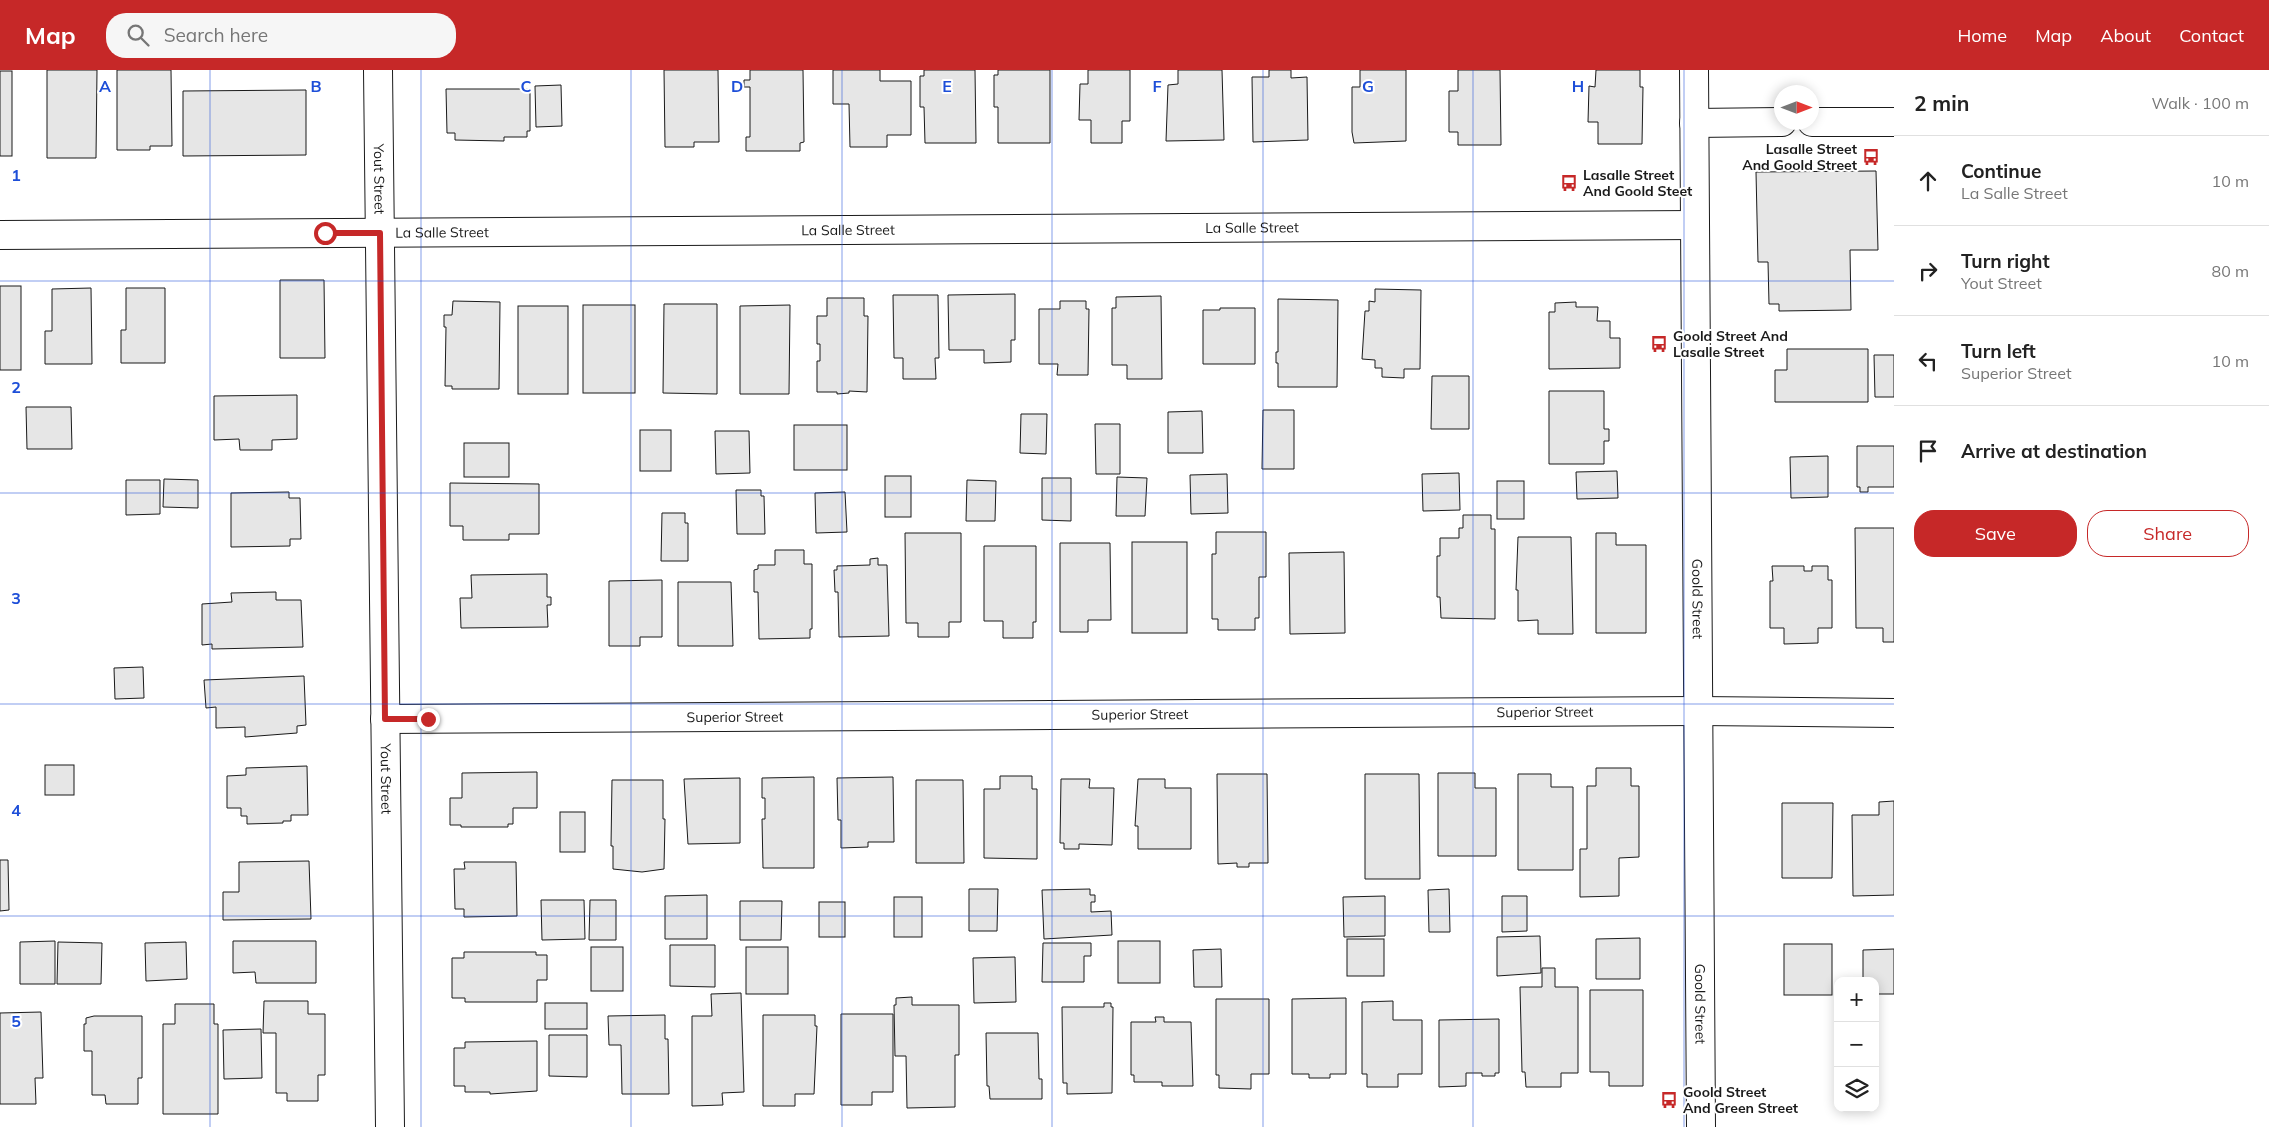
<!DOCTYPE html>
<html lang="en">
<head>
<meta charset="utf-8">
<style>
  :root { --surface:#fff; --page:#f6f6f6; --text:#222; --muted:#767676; --line:#e0e0e0; --accent:#c62828 }
  body { margin:0; font-family:Mulish,sans-serif; background:var(--page); color:var(--text) }
  .controls { position:absolute; right:15px; bottom:15px; display:grid; overflow:hidden; border-radius:10px; box-shadow:0 2px 12px #0003 }
  .controls button { width:45px; height:45px; display:grid; place-items:center; padding:0; border:0; border-bottom:1px solid var(--line); background:var(--surface); color:var(--text); font:25px sans-serif }
  .compass { position:absolute; left:1774px; top:15px; width:45px; height:45px; border-radius:50%; background:var(--surface); box-shadow:0 2px 12px #0003; rotate:90deg }
  .stop { position:absolute; width:15px; height:15px; margin:-11px; border:4px solid #c62828; border-radius:50%; background:#fff }
  .stop.end { background:#c62828; border-color:#fff; box-shadow:0 1px 5px #0008 }
  .list { margin:0; padding:0; list-style:none }
  h2 { display:flex; justify-content:space-between; align-items:center; height:65px; margin:0; padding:0 20px; font-size:21px }
  h2 small { font-size:16px; font-weight:400; color:var(--muted) }
  .list li { display:grid; grid-template-columns:32px 1fr auto; gap:15px; align-items:center; box-sizing:border-box; height:90px; padding:0 20px; border-top:1px solid var(--line) }
  .list b { display:block; font-size:19px; white-space:nowrap }
  .list p { margin:0; font-size:16px; white-space:nowrap; color:var(--muted) }
  .list em { font-size:16px; font-style:normal; color:var(--muted) }
  .actions { display:flex; gap:10px; padding:15px 20px }
  .actions a { flex:1; padding:11px 0; border:1px solid var(--accent); border-radius:20px; text-align:center; font-size:18px; color:var(--accent) }
  .actions .main { background:var(--accent); color:#fff }
  .icon { flex:none; width:28px; height:28px; fill:none; stroke:currentColor; stroke-width:2; stroke-linecap:round; stroke-linejoin:round }
  .map { position:relative; flex:none; width:1894px; height:1057px; overflow:hidden }
  header { display:flex; align-items:center; gap:30px; box-sizing:border-box; height:70px; padding:0 25px; background:var(--accent); color:#fff }
  header strong { font-size:24px }
  nav { display:flex; gap:28px; margin-inline-start:auto; font-size:18px }
  .search { width:350px; height:45px; background:var(--page); display:flex; align-items:center; gap:12px; box-sizing:border-box; padding:0 18px; border-radius:20px; color:var(--muted); font-size:19px }
  main { display:flex }
  aside { flex:1; background:var(--surface) }
  .map>svg:first-child { display:block }
  .building { fill:#e6e6e6; stroke:#1a1a1a }
  .lines { fill:none; stroke-linecap:round; stroke-linejoin:round }
  .street-casing { stroke:#1a1a1a; stroke-width:30 }
  .secondary-casing { stroke:#1a1a1a; stroke-width:30 }
  .street { stroke:#fff; stroke-width:28 }
  .secondary { stroke:#fff; stroke-width:28 }
  .route { stroke:#c62828; stroke-width:6 }
  .grid { fill:none; stroke:#1d4ed8; stroke-width:1; stroke-opacity:0.55 }
  .labels { text-anchor:middle; stroke-width:4; stroke-linejoin:round; paint-order:stroke }
  .poi-label { font-size:14px; font-weight:bold; fill:#1a1a1a; stroke:#fff; text-anchor:start }
  .street-label { font-size:14px; fill:#1a1a1a; stroke:#fff }
  .grid-label { font-size:16px; text-anchor:middle; font-weight:bold; fill:#1d4ed8; stroke:#fff; stroke-width:4; stroke-linejoin:round; paint-order:stroke }
</style>
</head>
<body>
<header>
<strong>Map</strong>
<div class="search"><svg class="icon" aria-label="search" viewBox="0 0 24 24"><circle cx="10" cy="10" r="6"/><path d="M15 15l6 6"/></svg>Search here</div>
<nav><a>Home</a><a>Map</a><a>About</a><a>Contact</a></nav>
</header>
<main>
<div class="map">
<svg width="1894" height="1057" viewBox="0 0 1894 1057">
  <rect width="100%" height="100%" fill="#fff"/>
  <g class="building">
    <polygon points="47,0 97,0 96,88 47,88"/>
    <polygon points="117,0 171,0 172,76 150,76 150,80 117,80"/>
    <polygon points="664,0 718,0 719,72 694,72 694,77 665,77"/>
    <polygon points="750,0 803,0 804,72 800,73 800,81 746,81 746,67 750,67 750,17 744,17 744,10 750,10"/>
    <polygon points="833,0 880,0 880,11 911,11 911,65 887,65 887,77 850,77 849,34 833,34"/>
    <polygon points="924,0 975,0 976,73 925,73 924,37 920,37 920,6 924,6"/>
    <polygon points="998,0 1050,0 1050,73 998,73 998,37 994,37 994,5 998,5"/>
    <polygon points="1088,0 1130,0 1130,51 1122,51 1122,73 1091,73 1091,50 1079,50 1080,14 1088,14"/>
    <polygon points="1178,0 1222,0 1224,70 1166,71 1168,15 1178,14"/>
    <polygon points="1269,0 1291,0 1291,8 1307,7 1308,70 1253,72 1252,7 1269,7"/>
    <polygon points="1360,0 1406,0 1406,71 1354,73 1352,62 1352,17 1360,17"/>
    <polygon points="1458,0 1500,0 1501,75 1458,75 1458,62 1449,62 1449,21 1458,21"/>
    <polygon points="1596,0 1640,0 1640,17 1643,17 1642,74 1598,74 1598,52 1588,52 1589,16 1595,17"/>
    <rect x="0" y="1" width="12" height="85"/>
    <polygon points="561,15 562,56 536,57 535,16"/>
    <polygon points="446,19 530,19 530,61 527,61 527,67 504,67 504,71 455,70 455,63 447,63"/>
    <polygon points="306,20 306,85 183,86 183,21"/>
    <polygon points="1876,101 1878,180 1850,180 1851,240 1779,241 1779,234 1769,234 1768,192 1758,192 1756,102"/>
    <polygon points="280,210 324,210 325,288 280,288"/>
    <rect x="0" y="216" width="21" height="84"/>
    <polygon points="91,218 92,294 45,294 45,261 52,261 52,219"/>
    <polygon points="126,218 165,218 165,293 121,293 121,260 126,260"/>
    <polygon points="1375,219 1421,220 1420,299 1404,299 1404,308 1382,307 1382,298 1375,298 1375,290 1362,289 1365,241 1369,241 1369,231 1375,232"/>
    <polygon points="1015,224 1015,270 1011,270 1011,292 984,293 984,280 949,280 948,225"/>
    <polygon points="893,225 938,225 939,288 935,288 936,309 903,309 903,288 894,288"/>
    <polygon points="1161,226 1162,309 1127,309 1127,295 1112,295 1112,238 1116,238 1116,227"/>
    <polygon points="827,228 864,228 864,246 868,246 867,322 849,321 849,323 837,324 837,322 817,322 817,291 820,291 820,274 817,274 817,246 827,246"/>
    <polygon points="1278,229 1338,230 1337,317 1278,317 1278,293 1276,293 1276,282 1278,282"/>
    <polygon points="453,231 500,232 499,319 452,319 452,316 445,316 446,257 444,257 444,245 452,245"/>
    <polygon points="1060,231 1086,231 1086,239 1089,239 1088,305 1057,305 1058,294 1039,294 1039,239 1060,239"/>
    <polygon points="1576,232 1576,237 1598,237 1597,251 1610,251 1610,268 1620,268 1620,298 1549,299 1549,242 1555,242 1555,233"/>
    <polygon points="664,234 717,234 717,324 663,323"/>
    <rect x="583" y="235" width="52" height="88"/>
    <polygon points="790,235 789,324 740,324 740,236"/>
    <rect x="518" y="236" width="50" height="88"/>
    <polygon points="1220,238 1255,238 1255,294 1203,294 1203,240 1220,240"/>
    <polygon points="1787,279 1868,279 1868,332 1775,332 1775,300 1787,300"/>
    <polygon points="1874,285 1894,285 1894,327 1875,327"/>
    <polygon points="1432,306 1469,306 1469,359 1431,359"/>
    <polygon points="1549,321 1604,321 1604,359 1609,359 1609,371 1604,371 1604,394 1549,394"/>
    <polygon points="297,325 297,369 272,370 272,380 240,380 239,369 214,370 214,326"/>
    <polygon points="26,337 71,337 72,379 27,379"/>
    <polygon points="1263,340 1294,340 1294,399 1262,399"/>
    <polygon points="1202,341 1203,383 1168,383 1168,342"/>
    <polygon points="1021,344 1047,344 1046,384 1020,383"/>
    <polygon points="1095,354 1120,354 1120,404 1096,404"/>
    <rect x="794" y="355" width="53" height="45"/>
    <rect x="640" y="360" width="31" height="41"/>
    <polygon points="715,361 749,361 750,403 716,404"/>
    <rect x="464" y="373" width="45" height="34"/>
    <polygon points="1857,376 1894,376 1894,417 1868,417 1868,422 1860,422 1860,417 1857,417"/>
    <polygon points="1828,386 1828,427 1791,428 1790,387"/>
    <polygon points="1617,401 1618,428 1577,429 1576,402"/>
    <polygon points="1459,403 1460,440 1423,441 1422,404"/>
    <polygon points="1227,404 1228,443 1191,444 1190,405"/>
    <rect x="885" y="406" width="26" height="41"/>
    <polygon points="1117,407 1147,408 1145,446 1116,446"/>
    <polygon points="1042,408 1071,408 1071,451 1042,450"/>
    <polygon points="164,409 198,410 198,438 163,437"/>
    <polygon points="126,410 160,410 160,444 126,445"/>
    <polygon points="967,410 996,411 995,451 966,451"/>
    <rect x="1497" y="411" width="27" height="38"/>
    <polygon points="450,413 539,414 539,464 509,464 509,470 463,470 463,456 450,456"/>
    <polygon points="736,420 761,420 761,426 764,426 765,464 737,464"/>
    <polygon points="289,422 289,428 300,428 301,469 290,469 290,476 231,477 231,423"/>
    <polygon points="845,422 847,462 816,463 815,423"/>
    <polygon points="662,443 685,443 685,453 688,453 688,491 661,491"/>
    <polygon points="1463,445 1491,445 1491,459 1495,459 1495,549 1441,548 1440,527 1437,527 1437,486 1440,486 1440,468 1459,468 1459,458 1463,458"/>
    <polygon points="1855,458 1894,458 1894,572 1883,572 1883,558 1856,558"/>
    <polygon points="1216,462 1266,462 1266,507 1259,507 1259,548 1255,548 1255,560 1218,560 1218,549 1212,549 1212,484 1216,484"/>
    <polygon points="905,463 961,463 961,552 949,552 949,567 918,567 918,553 906,553"/>
    <polygon points="1596,463 1616,463 1616,475 1646,475 1646,563 1596,563"/>
    <polygon points="1518,467 1571,467 1573,564 1538,564 1538,550 1518,551 1518,520 1516,520"/>
    <rect x="1132" y="472" width="55" height="91"/>
    <polygon points="1060,473 1110,473 1111,550 1088,550 1088,562 1060,562"/>
    <polygon points="984,476 1036,476 1036,552 1033,552 1033,568 1003,568 1003,551 984,551"/>
    <polygon points="775,480 804,480 804,494 812,494 812,559 810,559 810,568 759,569 758,522 754,522 754,500 758,499 758,495 775,495"/>
    <polygon points="1344,482 1345,563 1290,564 1289,483"/>
    <polygon points="878,488 878,495 887,495 889,566 839,567 838,522 835,522 834,500 837,500 837,496 870,495 870,489"/>
    <polygon points="1772,496 1804,496 1804,501 1812,501 1812,496 1828,496 1828,510 1832,510 1832,558 1818,558 1818,573 1784,574 1784,558 1770,558 1770,511 1773,511"/>
    <polygon points="547,504 547,527 551,527 551,535 547,535 548,557 461,558 460,528 472,528 471,505"/>
    <polygon points="662,510 662,567 640,567 640,576 609,576 609,511"/>
    <polygon points="678,512 731,512 733,576 678,576"/>
    <polygon points="276,522 276,530 301,530 303,577 212,579 212,574 202,575 202,534 232,532 231,523"/>
    <polygon points="143,597 144,628 115,629 114,598"/>
    <polygon points="304,606 306,655 297,656 297,663 245,667 245,657 216,658 216,637 206,638 204,610"/>
    <rect x="45" y="695" width="29" height="30"/>
    <polygon points="307,696 308,745 291,745 291,751 283,751 283,753 247,754 247,746 241,746 241,738 227,738 227,706 246,705 246,698"/>
    <polygon points="1596,698 1631,698 1631,716 1639,716 1639,787 1619,788 1619,826 1580,827 1580,779 1587,779 1587,716 1596,716"/>
    <polygon points="537,702 537,738 513,738 513,754 508,754 508,757 461,757 461,755 450,755 450,728 462,728 462,703"/>
    <polygon points="1438,703 1475,703 1475,718 1496,718 1496,786 1438,786"/>
    <polygon points="1217,704 1267,704 1268,793 1249,793 1249,797 1237,797 1237,793 1218,794"/>
    <polygon points="1365,704 1419,704 1420,809 1365,809"/>
    <polygon points="1518,704 1551,704 1551,717 1573,717 1573,800 1518,800"/>
    <polygon points="1000,706 1032,706 1032,719 1037,719 1037,789 984,788 984,719 1000,719"/>
    <polygon points="814,707 814,798 763,798 762,749 765,749 765,728 762,728 762,708"/>
    <polygon points="893,707 894,772 868,772 868,777 841,778 841,750 838,750 837,708"/>
    <polygon points="740,708 740,773 688,774 684,709"/>
    <polygon points="1061,709 1090,709 1089,718 1114,718 1112,775 1079,774 1079,779 1064,779 1064,773 1060,773"/>
    <polygon points="1138,709 1165,709 1165,718 1191,718 1191,779 1138,779 1138,756 1135,756"/>
    <polygon points="612,710 663,710 663,749 665,749 664,799 642,802 613,799 613,776 611,776"/>
    <polygon points="916,710 963,710 964,793 916,793"/>
    <polygon points="1894,731 1894,825 1853,826 1852,745 1879,745 1879,732"/>
    <polygon points="1782,733 1833,733 1832,808 1782,808"/>
    <rect x="560" y="742" width="25" height="40"/>
    <polygon points="0,790 8,790 9,840 0,841"/>
    <polygon points="309,791 311,849 223,850 223,822 239,822 239,792"/>
    <polygon points="464,792 516,792 517,846 464,847 464,839 455,839 454,799 465,799"/>
    <polygon points="969,819 998,819 997,861 969,861"/>
    <polygon points="1090,819 1090,825 1095,825 1095,832 1091,832 1091,842 1111,841 1112,865 1044,869 1042,820"/>
    <polygon points="1449,819 1450,862 1429,862 1428,820"/>
    <polygon points="707,825 707,869 665,869 665,826"/>
    <polygon points="1385,826 1385,866 1344,867 1343,827"/>
    <polygon points="1502,826 1527,826 1527,861 1502,862"/>
    <rect x="894" y="827" width="28" height="40"/>
    <polygon points="541,830 584,830 585,869 542,870"/>
    <polygon points="590,830 616,830 616,870 589,870"/>
    <polygon points="740,831 782,831 781,870 740,870"/>
    <rect x="819" y="832" width="26" height="35"/>
    <polygon points="1540,866 1541,903 1497,906 1497,867"/>
    <polygon points="1640,868 1640,909 1596,909 1596,869"/>
    <rect x="1347" y="869" width="37" height="37"/>
    <polygon points="55,871 55,914 20,914 20,872"/>
    <polygon points="233,871 316,871 316,913 256,913 255,902 233,903"/>
    <rect x="1118" y="871" width="42" height="42"/>
    <polygon points="58,872 102,873 101,914 57,914"/>
    <polygon points="186,872 187,909 146,911 145,873"/>
    <polygon points="1043,873 1091,873 1091,886 1084,886 1084,912 1042,912"/>
    <rect x="1784" y="874" width="48" height="51"/>
    <polygon points="670,875 715,875 715,917 670,916"/>
    <rect x="591" y="877" width="32" height="44"/>
    <rect x="746" y="877" width="42" height="47"/>
    <polygon points="1221,879 1222,917 1194,917 1193,880"/>
    <polygon points="1894,879 1894,924 1875,924 1875,911 1863,911 1863,880"/>
    <polygon points="464,882 536,882 536,885 547,885 547,910 537,910 537,932 465,932 465,928 452,928 452,888 464,888"/>
    <polygon points="1015,887 1016,932 974,933 973,888"/>
    <polygon points="1542,898 1555,898 1555,917 1578,917 1578,1003 1561,1003 1561,1017 1526,1017 1525,1002 1522,1002 1520,917 1542,917"/>
    <polygon points="1590,920 1643,920 1643,1016 1609,1016 1609,1002 1590,1002"/>
    <polygon points="741,923 744,1022 722,1023 723,1035 692,1036 692,946 712,946 711,924"/>
    <polygon points="912,927 912,935 959,935 959,985 955,985 955,1037 907,1038 906,986 895,986 894,935 896,935 896,928"/>
    <polygon points="1346,928 1346,1004 1330,1004 1330,1008 1309,1008 1309,1004 1292,1004 1292,929"/>
    <polygon points="1216,929 1269,929 1269,1004 1251,1004 1251,1019 1219,1018 1219,1005 1216,1005"/>
    <polygon points="264,931 308,931 308,944 325,944 325,1005 318,1005 318,1031 287,1031 287,1023 276,1023 276,963 263,963"/>
    <polygon points="1393,931 1393,950 1422,950 1422,1004 1398,1004 1398,1017 1367,1017 1367,1004 1362,1004 1362,932"/>
    <rect x="545" y="933" width="42" height="26"/>
    <polygon points="1104,933 1111,933 1111,937 1113,937 1112,1023 1067,1024 1067,1013 1063,1013 1062,937 1104,937"/>
    <polygon points="175,934 214,934 214,954 218,954 218,1044 163,1044 163,954 175,954"/>
    <polygon points="41,942 43,1008 35,1008 36,1034 0,1034 0,943"/>
    <polygon points="841,944 893,944 893,1022 872,1022 872,1035 841,1035"/>
    <polygon points="665,945 665,969 668,969 669,1024 622,1024 621,975 609,975 608,946"/>
    <polygon points="763,945 815,945 815,956 817,956 814,1024 795,1024 795,1036 763,1036"/>
    <polygon points="94,946 142,946 142,1008 138,1008 138,1034 106,1034 105,1025 92,1025 92,981 84,981 84,954 86,954 86,948"/>
    <polygon points="1155,947 1164,947 1164,952 1191,952 1193,1016 1162,1016 1162,1012 1134,1012 1134,1005 1131,1005 1131,952 1156,952"/>
    <polygon points="1499,949 1499,1003 1495,1003 1495,1006 1482,1006 1482,1003 1466,1003 1466,1016 1439,1017 1439,950"/>
    <polygon points="261,959 262,1008 224,1009 223,960"/>
    <polygon points="986,963 1038,963 1039,1009 1042,1009 1042,1029 990,1029 989,1016 987,1016"/>
    <polygon points="549,965 587,965 587,1007 549,1006"/>
    <polygon points="537,971 537,1021 490,1024 490,1022 465,1022 465,1016 454,1016 454,978 465,978 465,972"/>
  </g>
  <g class="lines">
    <g class="street-casing">
      <g id="street">
        <path id="s1" d="M 378,0 L 390,1057"/>
        <polyline points="1812,52 1894,52"/>
        <polyline points="1694,53 1782,52"/>
        <path id="s2" d="M 0,165 L 1695,155"/>
        <path id="s3" d="M 385,649 L 1698,641 L 1894,643"/>
      </g>
    </g>
    <g class="secondary-casing">
      <g id="secondary">
        <path id="s4" d="M 1694,0 L 1701,1057"/>
      </g>
    </g>
    <use href="#street" class="street"/>
    <use href="#secondary" class="secondary"/>
  </g>
  <g class="lines">
    <polyline class="route" points="325,163 380,163 385,649 428,649"/>
  </g>
  <path class="grid" d="M 210,0 L 210,1057M 421,0 L 421,1057M 631,0 L 631,1057M 842,0 L 842,1057M 1052,0 L 1052,1057M 1263,0 L 1263,1057M 1473,0 L 1473,1057M 1684,0 L 1684,1057M 0,211 L 1894,211M 0,423 L 1894,423M 0,634 L 1894,634M 0,846 L 1894,846"/>
  <defs>
    <g id="bus-bare" transform="scale(1.35)"><path d="M-5-6H5V4H4V6H2V4H-2V6H-4V4H-5ZM-3.5-4V0h7V-4ZM-3.5 1.2v1.5H-2V1.2ZM2 1.2v1.5H3.5V1.2Z" fill="#c62828" stroke="#fff" stroke-width="2.5" paint-order="stroke"/></g>
  </defs>
  <g fill-rule="evenodd">
    <use href="#bus-bare" x="1871" y="87"/>
    <use href="#bus-bare" x="1569" y="113"/>
    <use href="#bus-bare" x="1659" y="274"/>
    <use href="#bus-bare" x="1669" y="1030"/>
  </g>
  <g class="labels">
    <g class="poi-label">
      <text x="1857" y="84" text-anchor="end">Lasalle Street<tspan x="1857" dy="16">And Goold Street</tspan></text>
      <text x="1583" y="110">Lasalle Street<tspan x="1583" dy="16">And Goold Steet</tspan></text>
      <text x="1673" y="271">Goold Street And<tspan x="1673" dy="16">Lasalle Street</tspan></text>
      <text x="1683" y="1027">Goold Street<tspan x="1683" dy="16">And Green Street</tspan></text>
    </g>
    <g class="street-label">
      <text dy="5" stroke="none"><textPath href="#s1" startOffset="109">Yout Street</textPath></text>
      <text dy="5" stroke="none"><textPath href="#s2" startOffset="1252">La Salle Street</textPath></text>
      <text dy="5" stroke="none"><textPath href="#s2" startOffset="848">La Salle Street</textPath></text>
      <text dy="5" stroke="none"><textPath href="#s2" startOffset="442">La Salle Street</textPath></text>
      <text dy="5" stroke="none"><textPath href="#s4" startOffset="529">Goold Street</textPath></text>
      <text dy="5" stroke="none"><textPath href="#s3" startOffset="1160">Superior Street</textPath></text>
      <text dy="5" stroke="none"><textPath href="#s3" startOffset="755">Superior Street</textPath></text>
      <text dy="5" stroke="none"><textPath href="#s3" startOffset="350">Superior Street</textPath></text>
      <text dy="5" stroke="none"><textPath href="#s1" startOffset="709">Yout Street</textPath></text>
      <text dy="5" stroke="none"><textPath href="#s4" startOffset="934">Goold Street</textPath></text>
    </g>
  </g>
  <g class="grid-label">
    <text x="105" y="22">A</text>
    <text x="316" y="22">B</text>
    <text x="526" y="22">C</text>
    <text x="737" y="22">D</text>
    <text x="947" y="22">E</text>
    <text x="1157" y="22">F</text>
    <text x="1368" y="22">G</text>
    <text x="1578" y="22">H</text>
    <text x="16" y="111">1</text>
    <text x="16" y="323">2</text>
    <text x="16" y="534">3</text>
    <text x="16" y="746">4</text>
    <text x="16" y="957">5</text>
  </g>
</svg>
<div class="controls">
<button>+</button>
<button>−</button>
<button><svg class="icon" aria-label="layers" viewBox="0 0 24 24"><path d="M12 4l9 5-9 5-9-5zM3 14l9 5 9-5"/></svg></button>
</div>
<svg class="compass" viewBox="-18 -18 36 36"><path d="M0-13l5 13h-10z" fill="#e53935"/><path d="M0 13l5-13h-10z" fill="#767676"/></svg>
<div class="stop" style="left:325px;top:163px"></div>
<div class="stop end" style="left:428px;top:649px"></div>
</div>
<aside>
<h2>2 min<small>Walk · 100 m</small></h2>
<ul class="list">
<li><svg class="icon" aria-label="ahead" viewBox="0 0 24 24"><path d="M12 20V5M6 11l6-6 6 6"/></svg><div><b>Continue</b><p>La Salle Street</p></div><em>10 m</em></li>
<li><svg class="icon" aria-label="right" viewBox="0 0 24 24"><path d="M7 20v-9h11M14 6l5 5-5 5"/></svg><div><b>Turn right</b><p>Yout Street</p></div><em>80 m</em></li>
<li><svg class="icon" aria-label="left" viewBox="0 0 24 24"><path d="M17 20v-9H6M10 6l-5 5 5 5"/></svg><div><b>Turn left</b><p>Superior Street</p></div><em>10 m</em></li>
<li><svg class="icon" aria-label="arrive" viewBox="0 0 24 24"><path d="M6 21V4h12l-3 4 3 4H6"/></svg><div><b>Arrive at destination</b></div></li>
</ul>
<div class="actions"><a class="main">Save</a><a>Share</a></div>
</aside>
</main>
</body>
</html>
